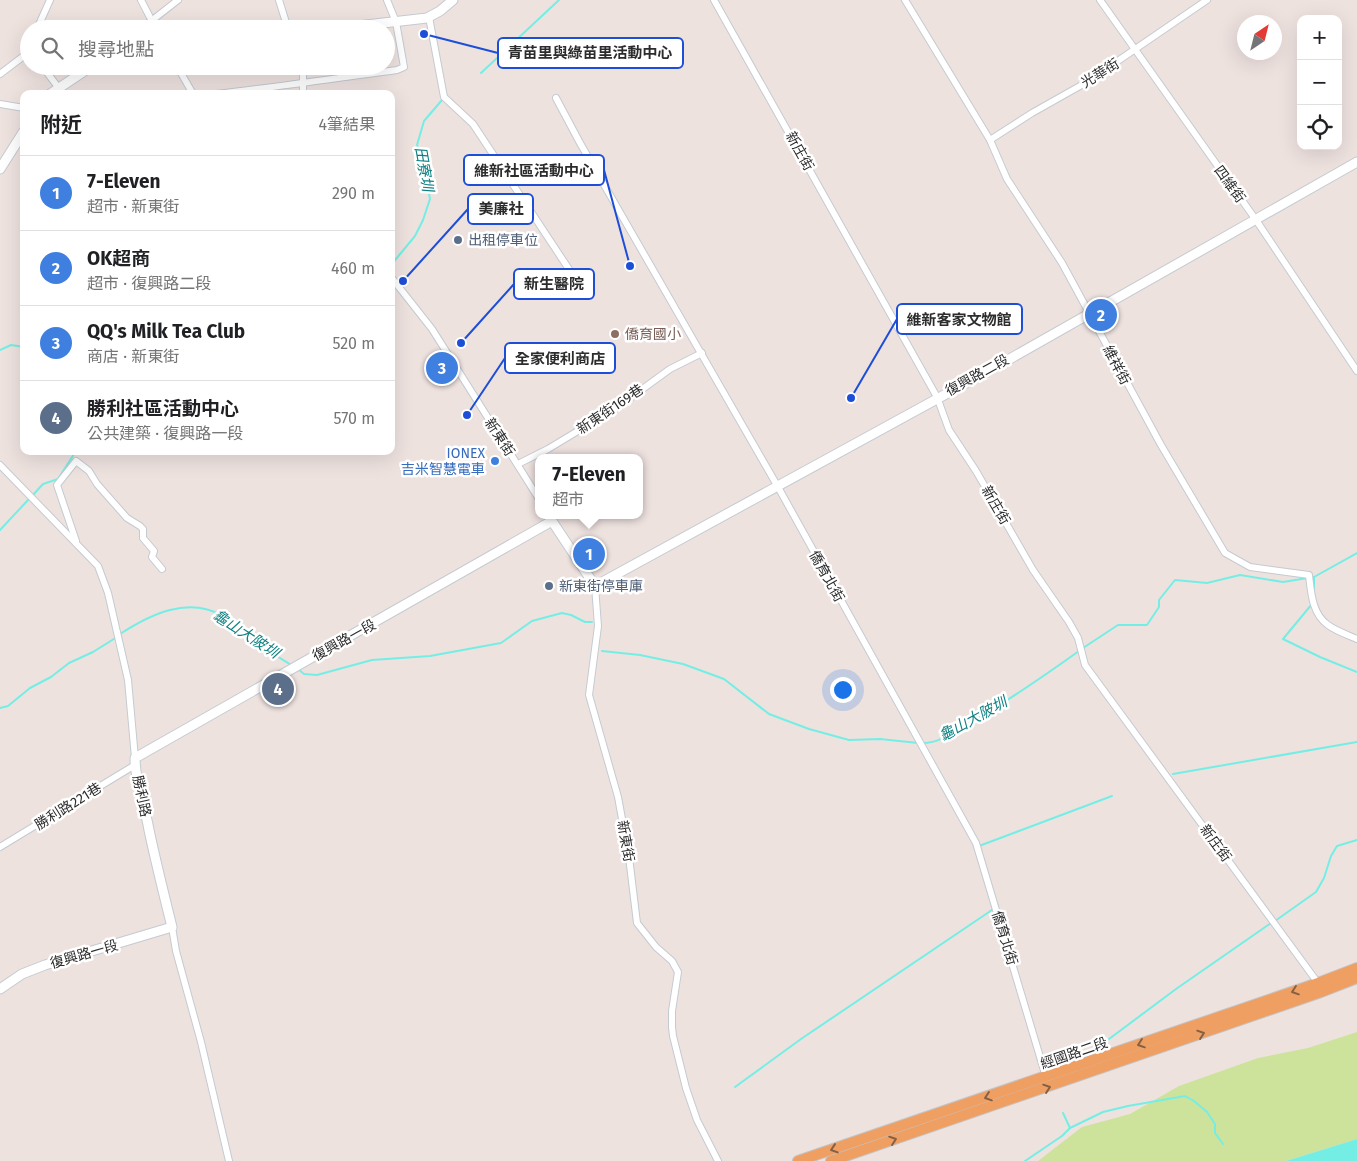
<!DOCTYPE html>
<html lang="zh-TW">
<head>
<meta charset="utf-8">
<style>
  :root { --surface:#fff; --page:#f6f6f6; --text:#202124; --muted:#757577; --line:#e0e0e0; --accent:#2f5b84 }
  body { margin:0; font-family:"Fira Sans","Noto Sans TC",sans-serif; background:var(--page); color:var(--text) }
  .controls { position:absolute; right:15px; top:15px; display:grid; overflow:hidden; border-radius:10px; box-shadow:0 5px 20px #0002 }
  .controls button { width:45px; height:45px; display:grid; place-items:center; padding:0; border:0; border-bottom:1px solid var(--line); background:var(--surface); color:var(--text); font:25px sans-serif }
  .compass { position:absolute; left:1237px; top:15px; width:45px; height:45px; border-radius:50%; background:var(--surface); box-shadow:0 5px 20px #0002; rotate:35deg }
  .you { position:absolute; left:842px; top:689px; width:18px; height:18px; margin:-12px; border:4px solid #fff; border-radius:50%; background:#1a73e8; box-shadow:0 0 0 8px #1a73e833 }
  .badge { display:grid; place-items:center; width:32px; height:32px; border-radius:50%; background:var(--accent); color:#fff; font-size:16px; font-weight:700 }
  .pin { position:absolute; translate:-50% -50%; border:2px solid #fff; box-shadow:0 1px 5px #0006 }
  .popup { position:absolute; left:535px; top:454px; width:108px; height:65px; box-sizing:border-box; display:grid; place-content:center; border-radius:10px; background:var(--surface); filter:drop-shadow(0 1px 4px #0005); font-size:16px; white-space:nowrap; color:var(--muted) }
  .popup b { font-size:19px; color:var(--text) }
  .popup::after { content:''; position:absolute; left:50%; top:100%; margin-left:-10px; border:10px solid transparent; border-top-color:var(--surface) }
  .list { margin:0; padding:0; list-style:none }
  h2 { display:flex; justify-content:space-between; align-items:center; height:65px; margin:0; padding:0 20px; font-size:21px }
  h2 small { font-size:16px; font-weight:400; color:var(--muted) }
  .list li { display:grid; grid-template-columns:32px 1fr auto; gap:15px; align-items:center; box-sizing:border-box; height:75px; padding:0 20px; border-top:1px solid var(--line) }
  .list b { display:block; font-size:19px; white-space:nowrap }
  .list p { margin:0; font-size:16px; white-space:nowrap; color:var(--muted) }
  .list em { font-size:16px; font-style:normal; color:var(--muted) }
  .icon { flex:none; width:28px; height:28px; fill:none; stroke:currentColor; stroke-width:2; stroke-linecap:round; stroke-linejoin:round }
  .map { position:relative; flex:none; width:1357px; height:1161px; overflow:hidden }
  .search { position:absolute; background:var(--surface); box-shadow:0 5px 20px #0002; left:20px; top:20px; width:375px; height:55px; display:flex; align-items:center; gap:12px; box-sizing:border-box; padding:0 18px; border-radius:28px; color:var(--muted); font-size:19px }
  .panel { position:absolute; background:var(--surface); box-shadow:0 5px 20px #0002; left:20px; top:90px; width:375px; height:365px; border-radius:10px }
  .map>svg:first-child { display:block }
  .green { fill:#cde39c }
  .water { fill:#74eee5 }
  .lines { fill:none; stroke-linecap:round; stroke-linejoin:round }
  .stream { stroke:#74eee5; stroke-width:2 }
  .street-casing { stroke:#c3cbd2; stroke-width:8 }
  .secondary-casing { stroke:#c3cbd2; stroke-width:11 }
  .primary-casing { stroke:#c4c4c4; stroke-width:12 }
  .street { stroke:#fff; stroke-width:6 }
  .secondary { stroke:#fff; stroke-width:9 }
  .primary { stroke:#f09f62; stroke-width:10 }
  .oneway { stroke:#846044 }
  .service-dot { fill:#5c6f8a; stroke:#fff; stroke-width:2 }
  .education-dot { fill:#8d6e63; stroke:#fff; stroke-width:2 }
  .shop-dot { fill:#3f7fe0; stroke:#fff; stroke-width:2 }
  .labels { text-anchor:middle; stroke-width:5; stroke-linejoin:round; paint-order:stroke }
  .street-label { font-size:14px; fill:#2c2c2c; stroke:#fff }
  .service-label { font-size:14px; fill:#4e5e75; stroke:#fff; text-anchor:start }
  .education-label { font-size:14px; fill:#785e54; stroke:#fff; text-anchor:start }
  .shop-label { font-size:14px; fill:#366cbe; stroke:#fff; text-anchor:end }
  .water-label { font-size:15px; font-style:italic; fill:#0f8182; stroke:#fff }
  .leader { fill:none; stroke:#1d4ed8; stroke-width:2 }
  .callout-dot { fill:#1d4ed8; stroke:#fff; stroke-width:2 }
  .callout { fill:#fff; stroke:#1d4ed8; stroke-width:2 }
  .callout-label { font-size:15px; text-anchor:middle; font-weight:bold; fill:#2c2c2c }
</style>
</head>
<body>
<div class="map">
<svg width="1357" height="1161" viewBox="0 0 1357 1161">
  <rect width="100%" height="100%" fill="#eee2df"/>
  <polygon class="green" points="1357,1032 1357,1139 1286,1161 1038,1161 1082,1127 1130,1114 1179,1086 1258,1058 1308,1048"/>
  <polygon class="water" points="1357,1139 1357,1161 1286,1161"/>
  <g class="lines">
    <g class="stream">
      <polyline points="481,73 559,0"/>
      <polyline points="391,265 415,236 423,220 430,199 422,157 417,145 424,121 442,100"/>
      <polyline points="0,350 11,345 24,347"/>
      <polyline points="32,496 43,484 58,479 76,451"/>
      <polyline points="0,530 29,499"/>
      <polyline points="1314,577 1314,597"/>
      <polyline points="1312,604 1283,639 1320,657 1357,672"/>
      <path d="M 120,634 C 151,614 188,596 223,616 C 235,623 246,633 257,642 C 268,651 280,658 291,665"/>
      <polyline points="1083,648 1118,625 1147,625 1159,607 1159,600 1175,580 1207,583 1240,575 1283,582 1314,577 1357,553"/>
      <polyline points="602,651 640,655 683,664 724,679 769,714 809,729 849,740 880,739 918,743"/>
      <polyline points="298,669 304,674 317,675 372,660 430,656 501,643 532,621 562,613 571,615 585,622 592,622"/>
      <polyline points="0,708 8,706 30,688 51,677 69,663 93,652 117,637"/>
      <path d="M 923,743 C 941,743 957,730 972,722 C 1009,700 1044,676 1079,651"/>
      <polyline points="1173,774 1357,742"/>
      <polyline points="979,846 1112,796"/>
      <polyline points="1275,921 1316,892 1324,878 1331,856 1337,846 1357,840"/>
      <polyline points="1105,1042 1176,989 1271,923"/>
      <polyline points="735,1087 801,1039 989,912 998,905"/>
      <polyline points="1063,1113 1070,1128"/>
      <polyline points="1025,1161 1062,1136 1070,1128 1103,1112 1128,1106 1185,1096 1194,1101 1207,1112 1215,1124 1215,1133 1223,1144"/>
    </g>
    <g class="street-casing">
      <g id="street">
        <polyline points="141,0 156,29"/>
        <polyline points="279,0 288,29"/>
        <polyline points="714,0 937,397 949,430 976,471 1033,570 1069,622 1078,638 1085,665 1318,983"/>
        <path d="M 905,0 L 990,140 L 1007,179 L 1062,263 L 1161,445 L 1225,553 L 1250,567 L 1309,575 C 1311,592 1312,614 1328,625 C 1336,631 1348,635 1357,639"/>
        <polyline points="1100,0 1256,220 1357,371"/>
        <polyline points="429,17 444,97 473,124 582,289"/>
        <polyline points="37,29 50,0"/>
        <polyline points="141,29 178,0"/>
        <polyline points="42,66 58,87"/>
        <polyline points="177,66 193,94"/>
        <polyline points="303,66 303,94"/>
        <polyline points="0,74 29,52"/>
        <path d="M 216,94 C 277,87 337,78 397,70 L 404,67 L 396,22 L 387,0"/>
        <polyline points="556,98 580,143 778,487 976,843 1046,1077"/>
        <polyline points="0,104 24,108"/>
        <polyline points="990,140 1032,113 1087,82 1207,0"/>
        <polyline points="391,277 432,329 539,499"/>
        <polyline points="518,464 548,449 596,420 600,420 670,369 702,353"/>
        <polyline points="0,465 98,566 108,593 128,680 135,758"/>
        <polyline points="76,541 57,485 76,461 89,471 97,484 127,518 140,526 143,529 143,538 154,551 152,557 162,569"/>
        <polyline points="595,586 598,626 589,695 618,797 629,857 637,923 656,947 672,961 678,972 672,1011 672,1027 673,1036 686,1088 697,1120 718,1161"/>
        <polyline points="0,847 135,765"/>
        <polyline points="172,927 176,951 201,1042 229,1161"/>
      </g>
    </g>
    <g class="secondary-casing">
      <g id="secondary">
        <polyline points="331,29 427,18 440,11 453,0"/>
        <polyline points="50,94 92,66"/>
        <polyline points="0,169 24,131"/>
        <path d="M 0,989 L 22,974 L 45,965 L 172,927 C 164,895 156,863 149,830 C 145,806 135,783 135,758 L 552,521 L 595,586 L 999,365 L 1357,162"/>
      </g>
    </g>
    <g class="primary-casing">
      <g id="primary">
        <polyline points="798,1161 1318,983 1357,968"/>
        <polyline points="831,1161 1321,992 1357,978"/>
      </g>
    </g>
    <use href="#street" class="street"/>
    <use href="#secondary" class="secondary"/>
    <use href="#primary" class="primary"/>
  </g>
  <defs><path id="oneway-chevron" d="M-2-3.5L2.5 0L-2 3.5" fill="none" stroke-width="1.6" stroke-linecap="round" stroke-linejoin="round" transform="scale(1.25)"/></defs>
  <g class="oneway">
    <use href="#oneway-chevron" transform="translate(1295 991) rotate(161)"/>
    <use href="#oneway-chevron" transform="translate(1201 1034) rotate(-19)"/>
    <use href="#oneway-chevron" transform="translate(1141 1044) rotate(161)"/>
    <use href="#oneway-chevron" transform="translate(1047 1088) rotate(-19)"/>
    <use href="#oneway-chevron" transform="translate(988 1097) rotate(161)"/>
    <use href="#oneway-chevron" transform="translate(893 1140) rotate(-19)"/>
    <use href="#oneway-chevron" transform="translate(834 1149) rotate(162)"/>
  </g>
  <g class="service-dot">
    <circle cx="458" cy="240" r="5"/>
    <circle cx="549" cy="586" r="5"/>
  </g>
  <circle class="education-dot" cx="615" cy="334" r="5"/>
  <circle class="shop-dot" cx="495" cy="461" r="5"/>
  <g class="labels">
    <g class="street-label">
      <text transform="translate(1100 73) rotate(-32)" y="5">光華街</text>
      <text transform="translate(800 151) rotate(61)" y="5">新庄街</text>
      <text transform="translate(1230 184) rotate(54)" y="5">四維街</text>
      <text transform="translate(1117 365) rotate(62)" y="5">維祥街</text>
      <text transform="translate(977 375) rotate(-29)" y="5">復興路二段</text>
      <text transform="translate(610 409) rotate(-34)" y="5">新東街169巷</text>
      <text transform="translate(500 437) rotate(57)" y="5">新東街</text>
      <text transform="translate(996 505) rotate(60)" y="5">新庄街</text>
      <text transform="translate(827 576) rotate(61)" y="5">僑育北街</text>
      <text transform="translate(344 640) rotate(-29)" y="5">復興路一段</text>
      <text transform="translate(142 796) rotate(78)" y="5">勝利路</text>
      <text transform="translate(68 806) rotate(-32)" y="5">勝利路221巷</text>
      <text transform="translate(626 841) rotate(80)" y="5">新東街</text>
      <text transform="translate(1216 843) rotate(54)" y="5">新庄街</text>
      <text transform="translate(1005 938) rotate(73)" y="5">僑育北街</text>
      <text transform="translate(84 954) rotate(-16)" y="5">復興路一段</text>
      <text transform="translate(1074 1053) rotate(-19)" y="5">經國路二段</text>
    </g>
    <g class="service-label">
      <text x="468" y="245">出租停車位</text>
      <text x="559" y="591">新東街停車庫</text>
    </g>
    <g class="education-label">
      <text x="625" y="339">僑育國小</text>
    </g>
    <g class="shop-label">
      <text x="485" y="458">IONEX<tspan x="485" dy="16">吉米智慧電車</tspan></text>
    </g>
    <g class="water-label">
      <text transform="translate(424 169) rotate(80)" y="5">田寮圳</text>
      <text transform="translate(246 634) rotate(33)" y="5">龜山大陂圳</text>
      <text transform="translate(973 719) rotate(-29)" y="5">龜山大陂圳</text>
    </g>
  </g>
  <path class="leader" d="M424 34L498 53M630 266L604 170M403 281L468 209M461 343L514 284M851 398L897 319M467 415L505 358"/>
  <g class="callout-dot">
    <circle cx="424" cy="34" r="5"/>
    <circle cx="630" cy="266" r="5"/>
    <circle cx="403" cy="281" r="5"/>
    <circle cx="461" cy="343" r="5"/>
    <circle cx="851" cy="398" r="5"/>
    <circle cx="467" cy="415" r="5"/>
  </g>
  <g class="callout">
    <rect x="498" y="38" width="185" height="30" rx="5"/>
    <rect x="464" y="155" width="140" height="30" rx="5"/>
    <rect x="468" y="194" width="65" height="30" rx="5"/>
    <rect x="514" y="269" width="80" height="30" rx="5"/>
    <rect x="897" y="304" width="125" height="30" rx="5"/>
    <rect x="505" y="343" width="110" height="30" rx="5"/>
  </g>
  <g class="callout-label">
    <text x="590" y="58">青苗里與綠苗里活動中心</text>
    <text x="534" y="176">維新社區活動中心</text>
    <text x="501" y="214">美廉社</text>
    <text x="554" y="289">新生醫院</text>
    <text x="959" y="325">維新客家文物館</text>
    <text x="560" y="364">全家便利商店</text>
  </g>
</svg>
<div class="controls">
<button>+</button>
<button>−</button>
<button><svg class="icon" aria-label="locate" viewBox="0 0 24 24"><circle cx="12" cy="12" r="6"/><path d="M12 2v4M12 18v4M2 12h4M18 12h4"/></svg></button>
</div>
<svg class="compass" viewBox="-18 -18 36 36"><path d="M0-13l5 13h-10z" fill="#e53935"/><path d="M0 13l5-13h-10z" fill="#757577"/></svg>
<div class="you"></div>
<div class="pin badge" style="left:589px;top:554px;background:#3f7fe0">1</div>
<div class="popup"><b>7-Eleven</b>超市</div>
<div class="pin badge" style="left:1101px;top:315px;background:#3f7fe0">2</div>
<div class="pin badge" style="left:442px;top:368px;background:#3f7fe0">3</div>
<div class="pin badge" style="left:278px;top:689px;background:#5c6f8a">4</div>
<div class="search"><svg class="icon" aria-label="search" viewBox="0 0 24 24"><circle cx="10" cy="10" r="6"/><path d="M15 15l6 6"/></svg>搜尋地點</div>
<section class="panel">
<h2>附近<small>4筆結果</small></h2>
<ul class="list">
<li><span class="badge" style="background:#3f7fe0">1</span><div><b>7-Eleven</b><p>超市 · 新東街</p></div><em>290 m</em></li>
<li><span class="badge" style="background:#3f7fe0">2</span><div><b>OK超商</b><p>超市 · 復興路二段</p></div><em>460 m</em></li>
<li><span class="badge" style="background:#3f7fe0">3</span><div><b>QQ's Milk Tea Club</b><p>商店 · 新東街</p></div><em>520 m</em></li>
<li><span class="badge" style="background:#5c6f8a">4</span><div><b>勝利社區活動中心</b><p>公共建築 · 復興路一段</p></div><em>570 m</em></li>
</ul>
</section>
</div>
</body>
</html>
